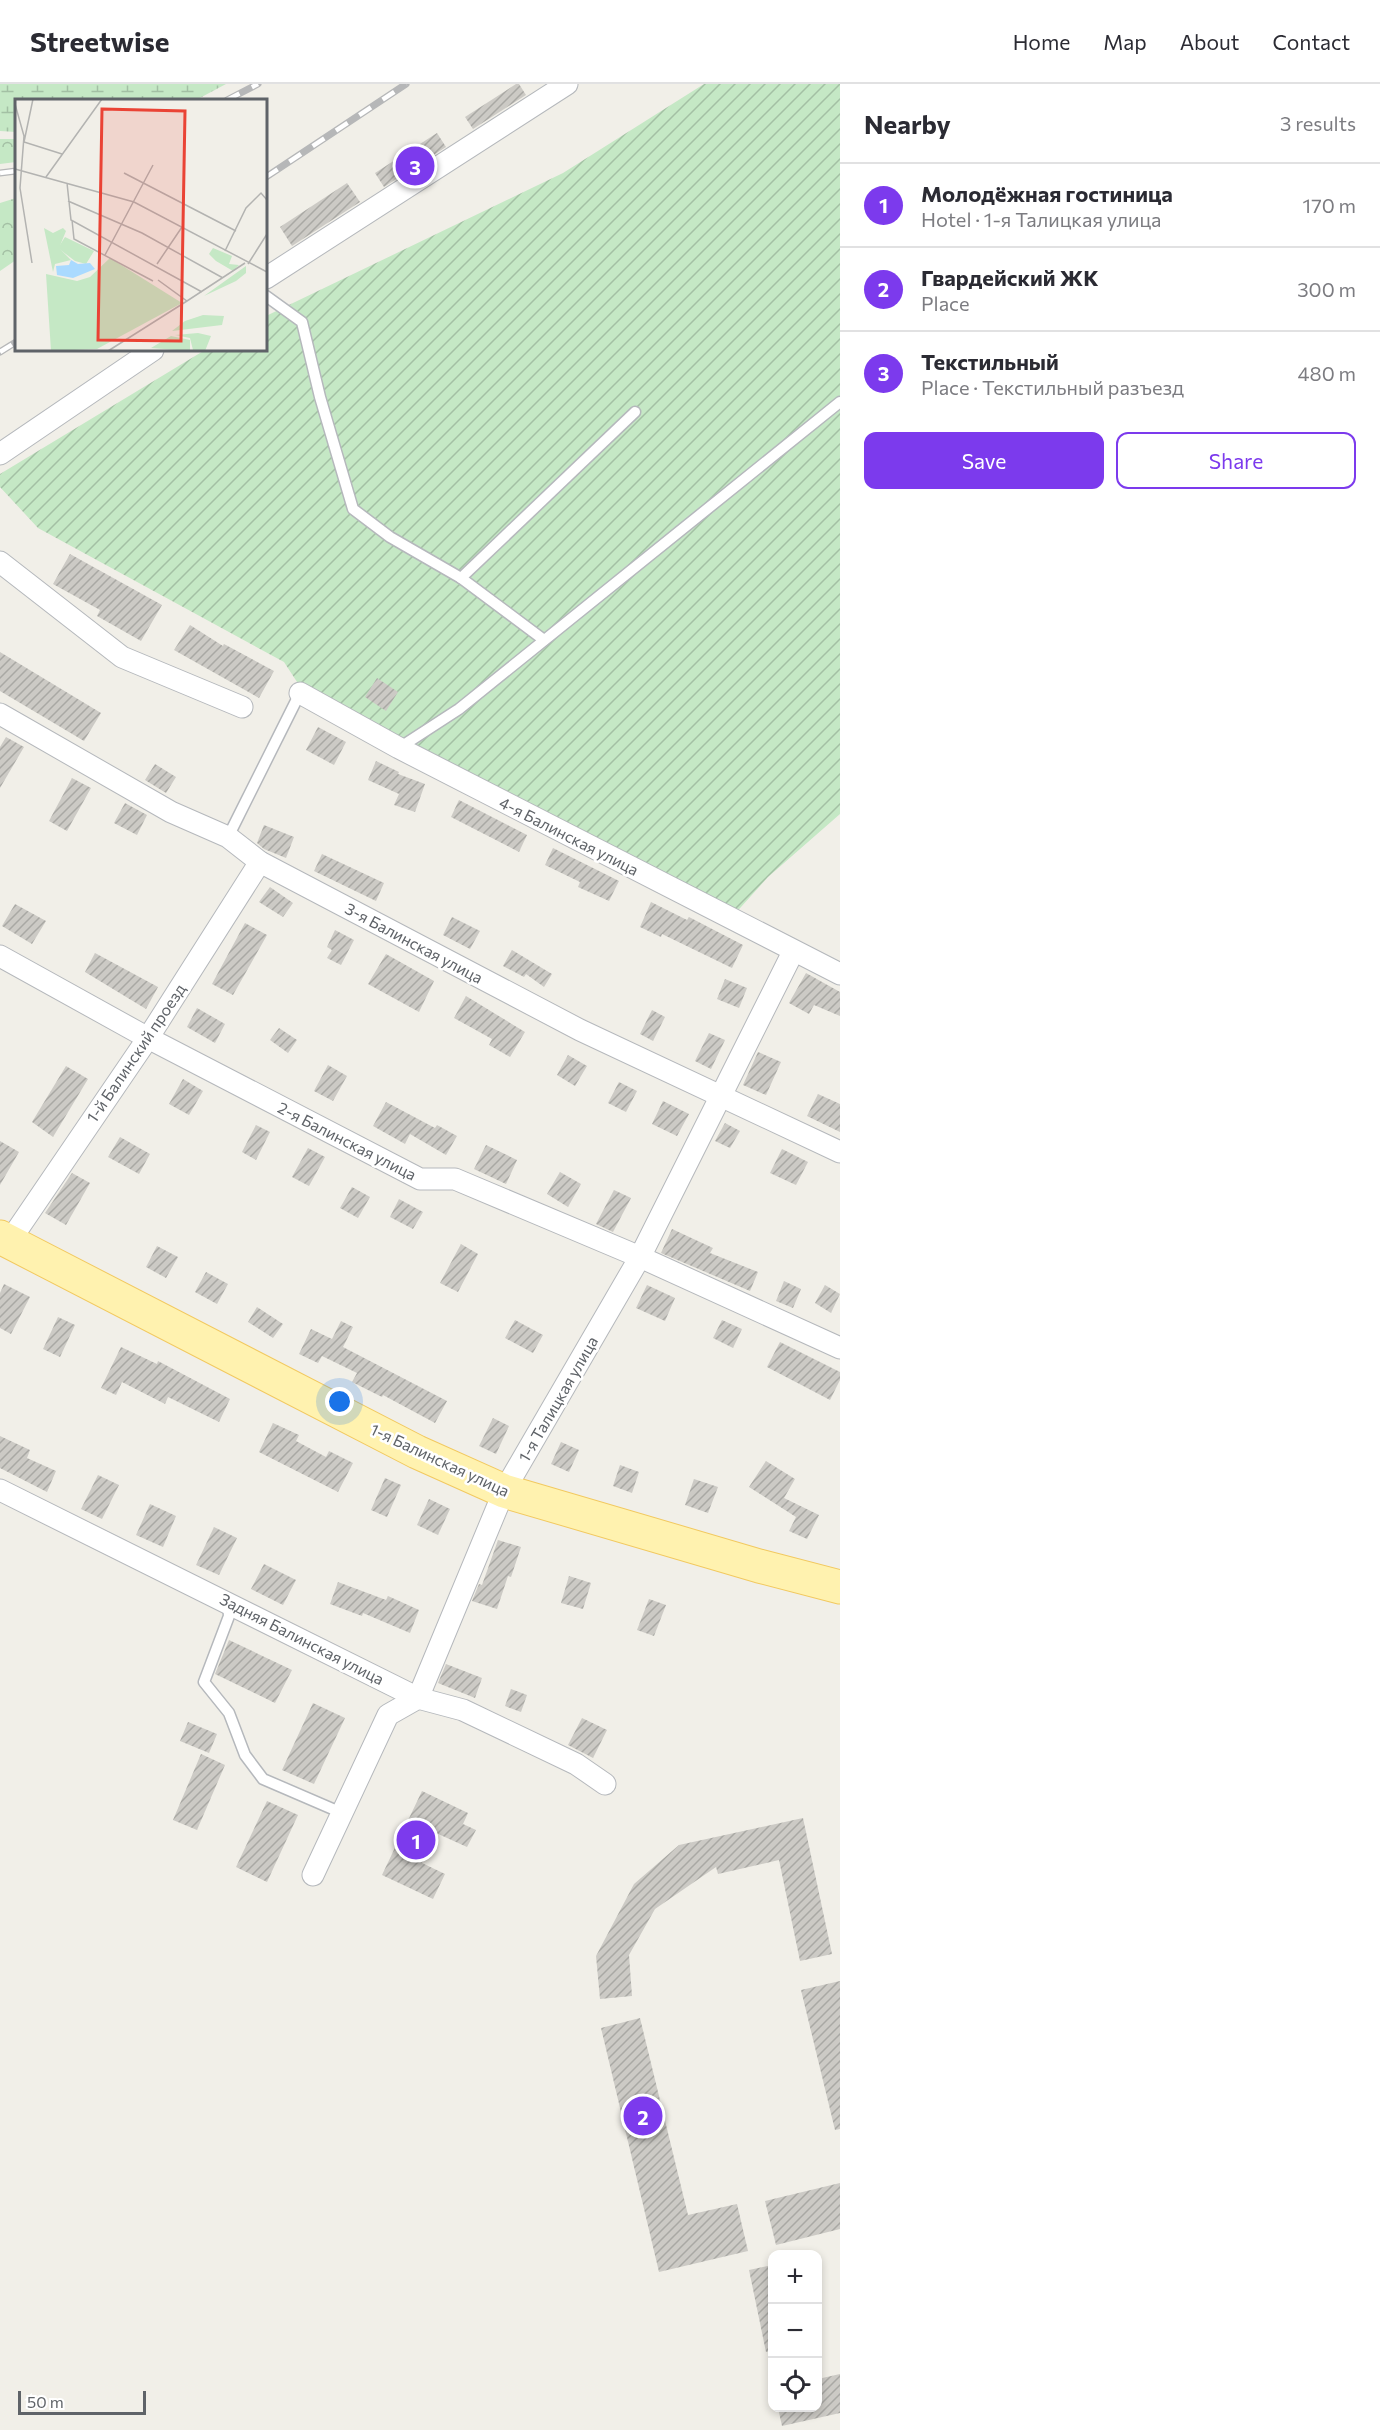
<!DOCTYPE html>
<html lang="en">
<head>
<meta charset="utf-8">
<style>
  :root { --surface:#fff; --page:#f7f7f7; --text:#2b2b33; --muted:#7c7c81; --line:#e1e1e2; --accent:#7c3aed }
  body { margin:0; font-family:Commissioner,sans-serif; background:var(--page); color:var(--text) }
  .controls { position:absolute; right:18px; bottom:18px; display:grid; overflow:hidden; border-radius:12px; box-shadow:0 3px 9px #0003 }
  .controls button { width:54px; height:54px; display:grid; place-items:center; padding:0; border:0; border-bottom:2px solid var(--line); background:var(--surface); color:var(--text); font:30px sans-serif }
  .scale { position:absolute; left:18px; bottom:15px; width:128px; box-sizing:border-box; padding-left:6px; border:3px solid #5f6368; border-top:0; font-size:16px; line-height:21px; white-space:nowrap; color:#5f6368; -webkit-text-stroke:4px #fff; paint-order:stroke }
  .you { position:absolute; left:340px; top:1318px; width:21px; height:21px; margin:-15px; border:4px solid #fff; border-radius:50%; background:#1a73e8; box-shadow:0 0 0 9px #1a73e833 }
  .badge { display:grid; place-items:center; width:39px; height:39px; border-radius:50%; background:var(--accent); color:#fff; font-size:20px; font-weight:700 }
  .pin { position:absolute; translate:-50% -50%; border:3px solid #fff; box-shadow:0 2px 6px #0006 }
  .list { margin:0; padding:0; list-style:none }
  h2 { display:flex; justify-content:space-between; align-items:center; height:78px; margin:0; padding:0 24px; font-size:26px }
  h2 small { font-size:20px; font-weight:400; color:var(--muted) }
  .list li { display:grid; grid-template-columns:39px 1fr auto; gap:18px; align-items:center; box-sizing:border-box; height:84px; padding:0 24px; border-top:2px solid var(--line) }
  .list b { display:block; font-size:22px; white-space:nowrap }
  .list p { margin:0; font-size:20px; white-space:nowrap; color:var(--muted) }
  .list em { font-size:20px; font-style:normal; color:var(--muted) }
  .actions { display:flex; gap:12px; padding:18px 24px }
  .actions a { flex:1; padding:14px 0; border:2px solid var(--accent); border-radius:12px; text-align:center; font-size:21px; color:var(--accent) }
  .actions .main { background:var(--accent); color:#fff }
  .icon { flex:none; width:33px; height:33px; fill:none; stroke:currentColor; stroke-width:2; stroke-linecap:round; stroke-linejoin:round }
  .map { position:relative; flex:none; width:840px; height:2346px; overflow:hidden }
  header { display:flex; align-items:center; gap:36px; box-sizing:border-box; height:84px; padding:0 30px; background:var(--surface); border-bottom:2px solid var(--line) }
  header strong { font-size:28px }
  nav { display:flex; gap:33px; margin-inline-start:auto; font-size:21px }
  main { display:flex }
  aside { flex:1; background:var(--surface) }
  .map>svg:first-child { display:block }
  .forest { fill:url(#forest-crowns) }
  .wetland { fill:url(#wetland-marsh) }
  .garden { fill:url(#garden-furrows) }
  .building { fill:url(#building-hatch) }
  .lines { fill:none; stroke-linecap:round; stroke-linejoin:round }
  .service-casing { stroke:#b5b8bc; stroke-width:13 }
  .minor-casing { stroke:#b5b8bc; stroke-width:23 }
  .primary-casing { stroke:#f2c960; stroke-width:35 }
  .service { stroke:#fff; stroke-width:10 }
  .minor { stroke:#fff; stroke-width:21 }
  .primary { stroke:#fff2af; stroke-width:33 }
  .rail-casing { stroke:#b6b7b8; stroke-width:7 }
  .rail { stroke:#fff; stroke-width:4.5; stroke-dasharray:14; stroke-linecap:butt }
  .labels { text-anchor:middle; stroke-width:5; stroke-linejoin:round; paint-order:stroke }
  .street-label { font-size:16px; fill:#5f6368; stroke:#fff }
  .inset-road { fill:none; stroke:#b3b3b1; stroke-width:1.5 }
  .view { fill:#ea4335; fill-opacity:0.15; stroke:#ea4335; stroke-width:3 }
  .inset-edge { fill:none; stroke:#5f6368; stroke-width:3 }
</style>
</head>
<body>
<header>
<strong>Streetwise</strong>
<nav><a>Home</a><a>Map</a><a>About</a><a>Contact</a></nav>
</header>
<main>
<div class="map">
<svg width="840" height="2346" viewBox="0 0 840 2346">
  <defs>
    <pattern id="forest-crowns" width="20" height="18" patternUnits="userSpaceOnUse" patternTransform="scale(1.5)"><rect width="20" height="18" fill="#c5e8c5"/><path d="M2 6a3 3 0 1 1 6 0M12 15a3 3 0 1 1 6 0" fill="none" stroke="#a3c0a4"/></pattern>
    <pattern id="wetland-marsh" width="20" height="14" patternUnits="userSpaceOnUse" patternTransform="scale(1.5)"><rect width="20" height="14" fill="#c5e8c5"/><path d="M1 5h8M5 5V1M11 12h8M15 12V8" fill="none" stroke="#a3c0a4"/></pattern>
    <pattern id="garden-furrows" width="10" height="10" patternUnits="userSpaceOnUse" patternTransform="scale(1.5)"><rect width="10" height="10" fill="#c5e8c5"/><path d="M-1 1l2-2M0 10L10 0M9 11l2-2" fill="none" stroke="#a3c0a4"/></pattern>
    <pattern id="building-hatch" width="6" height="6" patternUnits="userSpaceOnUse" patternTransform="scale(1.5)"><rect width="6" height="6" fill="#cccac5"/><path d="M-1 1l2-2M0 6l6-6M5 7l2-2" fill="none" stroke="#a9a8a4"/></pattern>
  </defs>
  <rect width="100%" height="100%" fill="#f1efe8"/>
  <g class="forest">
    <polygon points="0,55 16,55 16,78 0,80"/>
    <polygon points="16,114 16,176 0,187 0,119"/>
  </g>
  <polygon class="wetland" points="0,0 226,0 196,16 16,16 16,48 0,47"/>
  <polygon class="garden" points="704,0 840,0 840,730 768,793 732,833 299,601 284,578 38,444 0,403 0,390 205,266 266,266 266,232 563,89"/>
  <g class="building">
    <polygon points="516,0 519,0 526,11 473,45 465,33"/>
    <polygon points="437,49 446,63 384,103 375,89"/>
    <polygon points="347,99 360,118 292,162 280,143"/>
    <polygon points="70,470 162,521 141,557 97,532 100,526 53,500"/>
    <polygon points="190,541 223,562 224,560 274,587 259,614 174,566"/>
    <polygon points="0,568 101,629 84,657 0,607"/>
    <polygon points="377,594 398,608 386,627 365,613"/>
    <polygon points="318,643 346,658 334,681 306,666"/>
    <polygon points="6,653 24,663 0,704 0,663"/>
    <polygon points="376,677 399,688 398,690 425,700 415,728 394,721 399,710 368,696"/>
    <polygon points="155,680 176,693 166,709 145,696"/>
    <polygon points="72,694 91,704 67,747 49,737"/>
    <polygon points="459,716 527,751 519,768 451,733"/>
    <polygon points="125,719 147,731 137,751 114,739"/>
    <polygon points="264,741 294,753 286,774 264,765 257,759"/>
    <polygon points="553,764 619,797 609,817 578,803 580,798 545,781"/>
    <polygon points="322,770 384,799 376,817 314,787"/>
    <polygon points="270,803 293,819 283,833 259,818"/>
    <polygon points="651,818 687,836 689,833 743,861 732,884 662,850 661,853 640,843"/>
    <polygon points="15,820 46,837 32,860 2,842"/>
    <polygon points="452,833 480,847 470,865 443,851"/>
    <polygon points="245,839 267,851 233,911 212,900"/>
    <polygon points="335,846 354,856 341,881 327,874 332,866 327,863"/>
    <polygon points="512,866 552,890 544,903 526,890 524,893 503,882"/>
    <polygon points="95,869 158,903 146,925 85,888"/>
    <polygon points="386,870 434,897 419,928 368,900"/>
    <polygon points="806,889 840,908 840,932 814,921 809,930 789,919"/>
    <polygon points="725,895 747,904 739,924 717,915"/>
    <polygon points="466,912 525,948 510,973 489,961 492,955 454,934"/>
    <polygon points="197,924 225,940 215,959 187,943"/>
    <polygon points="652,926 665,933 653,957 640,950"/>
    <polygon points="279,944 297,956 288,969 270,956"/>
    <polygon points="709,949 725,956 711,985 695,977"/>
    <polygon points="758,968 781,978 766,1011 743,1001"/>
    <polygon points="568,971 587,982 575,1002 557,991"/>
    <polygon points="328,981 347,992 333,1017 314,1007"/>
    <polygon points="66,982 88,995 53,1053 32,1038"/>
    <polygon points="183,995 203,1007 189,1031 169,1020"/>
    <polygon points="619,998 637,1007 626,1028 608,1019"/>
    <polygon points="818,1010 840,1020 840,1048 807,1032"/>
    <polygon points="663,1017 689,1030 677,1052 652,1040"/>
    <polygon points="386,1018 435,1044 437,1041 457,1052 446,1071 410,1050 405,1060 373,1042"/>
    <polygon points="725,1039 740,1047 730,1064 715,1057"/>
    <polygon points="256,1041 270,1048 256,1076 242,1068"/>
    <polygon points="120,1053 150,1070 139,1090 108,1073"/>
    <polygon points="0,1057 19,1068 0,1101"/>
    <polygon points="486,1061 517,1076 506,1100 474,1085"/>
    <polygon points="308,1064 325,1073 309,1102 292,1093"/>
    <polygon points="782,1065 808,1078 796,1101 770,1089"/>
    <polygon points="560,1088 581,1100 568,1123 547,1110"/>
    <polygon points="72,1089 90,1099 66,1141 45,1129"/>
    <polygon points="352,1103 370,1113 358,1134 340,1124"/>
    <polygon points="614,1106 631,1114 613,1148 596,1140"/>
    <polygon points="399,1115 423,1128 413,1145 390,1133"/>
    <polygon points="672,1145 713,1164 710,1169 758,1188 750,1207 661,1169"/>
    <polygon points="461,1160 478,1170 458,1208 440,1199"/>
    <polygon points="157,1162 178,1173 166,1194 146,1183"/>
    <polygon points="206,1188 228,1200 217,1220 195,1208"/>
    <polygon points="784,1197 801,1205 793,1224 776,1217"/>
    <polygon points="4,1200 30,1213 11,1250 0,1244 0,1209"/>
    <polygon points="647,1201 675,1214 665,1237 636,1224"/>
    <polygon points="825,1201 840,1210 831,1229 815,1219"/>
    <polygon points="257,1223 283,1240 273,1254 248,1238"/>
    <polygon points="58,1233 75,1241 60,1273 43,1265"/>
    <polygon points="515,1236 543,1251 533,1269 505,1254"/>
    <polygon points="722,1236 742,1245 733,1264 713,1254"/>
    <polygon points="341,1237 353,1243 343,1263 447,1317 435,1339 383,1311 382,1313 352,1298 357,1289 322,1272 318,1279 299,1270 311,1245 332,1255"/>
    <polygon points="780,1258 840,1288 840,1296 830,1316 767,1283"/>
    <polygon points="121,1263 157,1280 158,1277 230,1315 219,1338 168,1313 165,1320 122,1298 116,1311 101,1304"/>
    <polygon points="493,1334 509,1342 496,1370 479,1362"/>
    <polygon points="273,1339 299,1351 296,1357 326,1373 329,1367 353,1379 338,1408 259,1368"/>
    <polygon points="0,1352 30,1366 27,1374 56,1387 47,1408 0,1384"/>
    <polygon points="561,1358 579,1366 569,1388 551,1380"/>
    <polygon points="766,1377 795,1395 784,1414 819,1431 807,1455 789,1447 796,1433 749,1403"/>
    <polygon points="620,1381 639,1388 632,1409 613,1402"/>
    <polygon points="98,1391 119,1401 102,1435 81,1425"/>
    <polygon points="385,1394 401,1401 387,1433 371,1426"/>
    <polygon points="694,1395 718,1403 708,1429 685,1421"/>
    <polygon points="429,1415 450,1425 438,1451 417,1441"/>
    <polygon points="150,1420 176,1432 163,1463 136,1451"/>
    <polygon points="214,1443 237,1454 219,1491 196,1481"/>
    <polygon points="498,1456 521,1463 511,1493 508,1492 497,1525 472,1517 479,1500 482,1501"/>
    <polygon points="264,1480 296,1496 283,1521 251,1505"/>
    <polygon points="569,1492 591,1499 583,1525 561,1519"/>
    <polygon points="338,1498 386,1516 388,1512 419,1526 410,1549 363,1529 362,1532 330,1520"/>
    <polygon points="649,1515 666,1521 654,1552 637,1546"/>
    <polygon points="229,1556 292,1586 275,1619 215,1590"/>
    <polygon points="446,1580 482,1594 475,1614 438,1599"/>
    <polygon points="511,1605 527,1611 521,1628 505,1622"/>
    <polygon points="313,1619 345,1634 314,1700 282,1686"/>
    <polygon points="582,1634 607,1646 593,1674 568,1661"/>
    <polygon points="188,1638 217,1650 209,1669 180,1657"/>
    <polygon points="201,1670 225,1681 197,1746 173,1736"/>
    <polygon points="422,1707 468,1729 463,1740 476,1746 467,1763 436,1749 422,1779 445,1790 433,1815 382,1791"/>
    <polygon points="267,1717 298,1731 267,1798 236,1783"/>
    <polygon points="803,1734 832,1870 800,1877 779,1776 718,1790 716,1783 655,1825 629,1871 632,1912 600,1915 596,1872 634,1800 679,1761"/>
    <polygon points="840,1897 840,2045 835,2046 801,1906"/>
    <polygon points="640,1934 688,2131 737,2120 748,2167 659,2188 601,1944"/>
    <polygon points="840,2099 840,2145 776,2161 765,2117"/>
    <polygon points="772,2181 772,2267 766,2268 749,2186"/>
    <polygon points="840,2290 840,2329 782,2342 778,2324 818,2324 818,2295"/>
  </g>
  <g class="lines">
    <g class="service-casing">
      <g id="service">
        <polyline points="266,212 302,238 320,313 353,425 390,453 461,494 544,556"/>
        <polyline points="461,494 635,328"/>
        <polyline points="399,664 459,625 840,318"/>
        <polyline points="228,753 300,609"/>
        <polyline points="228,1519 229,1532 204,1598 229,1629 245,1671 263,1695 342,1729"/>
      </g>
    </g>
    <g class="minor-casing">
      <g id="minor">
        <polyline points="266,194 567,0"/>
        <polyline points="0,370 153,266"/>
        <polyline points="0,478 122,573 242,623"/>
        <polyline points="300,609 399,664 840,890"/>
        <polyline points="0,630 171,728 228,753 260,778 580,946 840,1068"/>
        <polyline points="0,872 148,954 420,1095 455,1095 640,1173 840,1264"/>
        <polyline points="9,1158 148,954 260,778"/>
        <polyline points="0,1406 418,1614 463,1626 576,1680 605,1700"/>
        <polyline points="313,1791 388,1631 418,1614 504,1407 640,1173 793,868"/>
      </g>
    </g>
    <g class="primary-casing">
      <polyline id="primary" points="0,1153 417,1368 504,1407 759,1482 840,1503"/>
    </g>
    <use href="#service" class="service"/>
    <use href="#minor" class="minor"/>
    <use href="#primary" class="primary"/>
    <g class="rail-casing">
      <g id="rail">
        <polyline points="227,16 258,0"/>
        <polyline points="0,89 16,87"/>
        <polyline points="266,93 406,0"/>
        <polyline points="0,268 16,258"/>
      </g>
    </g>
    <use href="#rail" class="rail"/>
  </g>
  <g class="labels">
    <g class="street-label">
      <text transform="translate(569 752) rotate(27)" y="6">4-я Балинская улица</text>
      <text transform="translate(414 859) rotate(28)" y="6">3-я Балинская улица</text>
      <text transform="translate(136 969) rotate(-56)" y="6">1-й Балинский проезд</text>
      <text transform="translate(347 1057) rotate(27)" y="6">2-я Балинская улица</text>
      <text transform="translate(558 1315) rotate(-60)" y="6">1-я Талицкая улица</text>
      <text transform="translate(440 1376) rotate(25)" y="6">1-я Балинская улица</text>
      <text transform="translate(302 1555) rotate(27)" y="6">Задняя Балинская улица</text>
    </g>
  </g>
  <g transform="translate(15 15)">
    <rect width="252" height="252" fill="#f1efe8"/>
    <path d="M 231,167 L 231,174 L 221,182 L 189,197 Z" fill="#c5e8c5"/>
    <path d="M 198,149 L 217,157 L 214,165 L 224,166 L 218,172 L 201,162 L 194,155 ZM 188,216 L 209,217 L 207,226 L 157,232 L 170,222 ZM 183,234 L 196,237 L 190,252 L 178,251 L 175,239 L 160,236 Z" fill="#c5e8c5"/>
    <path d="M 29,129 L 38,134 L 48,129 L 51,132 L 44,149 L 56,161 L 40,165 L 38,173 ZM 156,237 L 175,241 L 175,252 L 136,249 Z" fill="#c5e8c5"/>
    <path d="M 50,138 L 79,152 L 71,165 L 60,162 L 43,149 ZM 95,159 L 167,204 L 82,250 L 36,252 L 31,175 L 62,182 L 75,178 Z" fill="#c5e8c5"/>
    <path d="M 56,161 L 63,165 L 75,164 L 80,170 L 58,179 L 42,176 L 41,167 L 54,166 Z" fill="#aadaff"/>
    <path class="inset-road" d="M 18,0 L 9,43 L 47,55M 0,5 L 9,37 L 5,89 L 17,164M 0,70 L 119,103 L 252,173M 109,74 L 221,132M 31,78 L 87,0M 52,84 L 56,121 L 187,193M 53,102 L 127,134 L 208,179M 57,121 L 59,140 L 138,182M 210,152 L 231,109 L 246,94 L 252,101M 90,156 L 138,66M 142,165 L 167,128M 233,165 L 252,135M 143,181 L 172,202 L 230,164M 93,252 L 172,202"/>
    <path class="view" d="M 87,10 L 170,12 L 166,242 L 83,241 Z"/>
    <rect width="252" height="252" class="inset-edge"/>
  </g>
</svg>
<div class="controls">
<button>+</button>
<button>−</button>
<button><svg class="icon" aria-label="locate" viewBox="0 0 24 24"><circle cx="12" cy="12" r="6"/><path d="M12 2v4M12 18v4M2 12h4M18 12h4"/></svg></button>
</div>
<div class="scale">50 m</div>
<div class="you"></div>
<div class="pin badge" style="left:416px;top:1756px">1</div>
<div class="pin badge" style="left:643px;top:2032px">2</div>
<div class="pin badge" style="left:415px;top:82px">3</div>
</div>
<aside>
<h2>Nearby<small>3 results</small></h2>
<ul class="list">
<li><span class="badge">1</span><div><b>Молодёжная гостиница</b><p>Hotel · 1-я Талицкая улица</p></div><em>170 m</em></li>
<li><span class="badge">2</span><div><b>Гвардейский ЖК</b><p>Place</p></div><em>300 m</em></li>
<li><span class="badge">3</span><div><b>Текстильный</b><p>Place · Текстильный разъезд</p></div><em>480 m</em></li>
</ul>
<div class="actions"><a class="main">Save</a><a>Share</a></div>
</aside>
</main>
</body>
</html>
